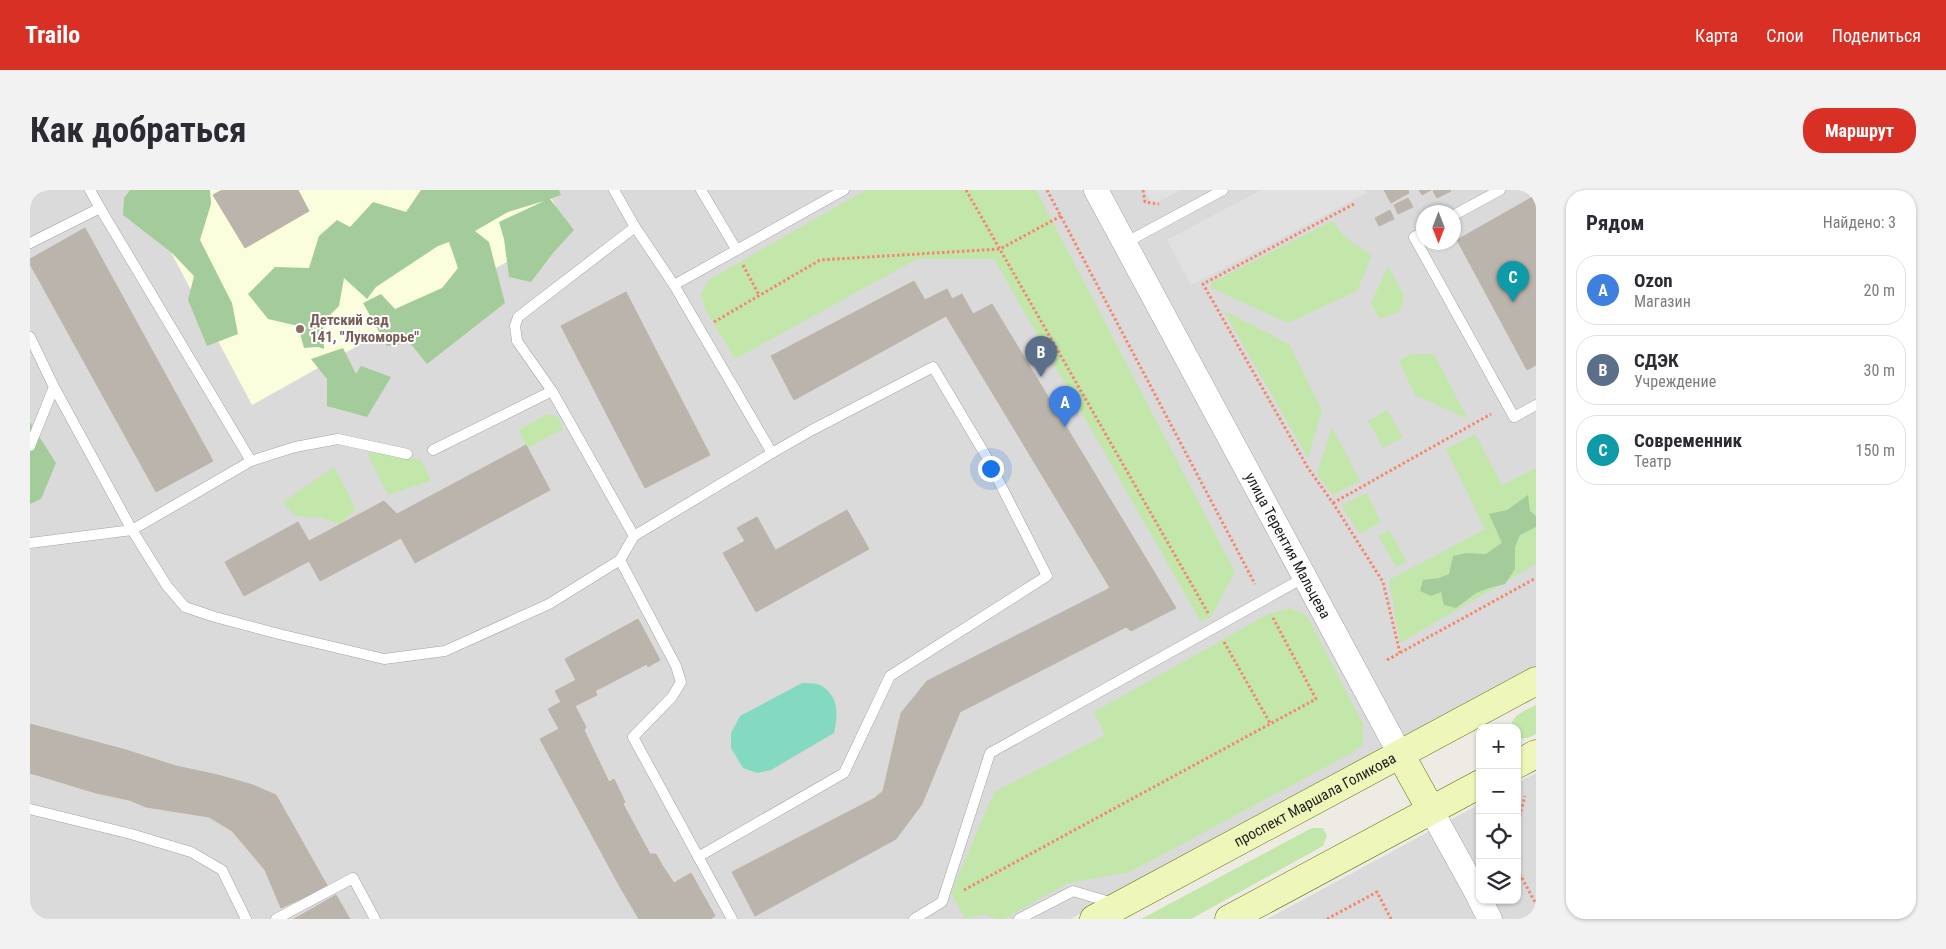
<!DOCTYPE html>
<html lang="ru">
<head>
<meta charset="utf-8">
<style>
  :root { --surface:#fff; --page:#f2f2f3; --text:#2b2b33; --muted:#7c7c81; --line:#e1e1e2; --accent:#d93025 }
  body { margin:0; font-family:"Roboto Condensed",sans-serif; background:var(--page); color:var(--text) }
  .controls { position:absolute; right:15px; bottom:15px; display:grid; overflow:hidden; border-radius:10px; box-shadow:0 1px 4px #0004 }
  .controls button { width:45px; height:45px; display:grid; place-items:center; padding:0; border:0; border-bottom:1px solid var(--line); background:var(--surface); color:var(--text); font:25px sans-serif }
  .compass { position:absolute; left:1386px; top:15px; width:45px; height:45px; border-radius:50%; background:var(--surface); box-shadow:0 1px 4px #0004; rotate:180deg }
  .you { position:absolute; left:960px; top:278px; width:18px; height:18px; margin:-12px; border:4px solid #fff; border-radius:50%; background:#1a73e8; box-shadow:0 0 0 8px #1a73e833 }
  .badge { display:grid; place-items:center; width:32px; height:32px; border-radius:50%; background:var(--accent); color:#fff; font-size:16px; font-weight:700 }
  .pin { position:absolute; translate:-50% -41px; filter:drop-shadow(0 1px 2px #0008) }
  .pin::after { content:''; position:absolute; top:26px; width:18px; height:15px; background:inherit; clip-path:polygon(0 0,100% 0,50% 100%) }
  .list { margin:0; padding:0; list-style:none }
  h2 { display:flex; justify-content:space-between; align-items:center; height:65px; margin:0; padding:0 20px; font-size:21px }
  h2 small { font-size:16px; font-weight:400; color:var(--muted) }
  .list li { display:grid; grid-template-columns:32px 1fr auto; gap:15px; align-items:center; box-sizing:border-box; height:70px; margin:0 10px 10px; padding:0 10px; border:1px solid var(--line); border-radius:20px }
  .list b { display:block; font-size:19px; white-space:nowrap }
  .list p { margin:0; font-size:16px; white-space:nowrap; color:var(--muted) }
  .list em { font-size:16px; font-style:normal; color:var(--muted) }
  .icon { flex:none; width:28px; height:28px; fill:none; stroke:currentColor; stroke-width:2; stroke-linecap:round; stroke-linejoin:round }
  .map { position:relative; flex:none; width:1506px; height:729px; overflow:hidden; border-radius:20px }
  header { display:flex; align-items:center; gap:30px; box-sizing:border-box; height:70px; padding:0 25px; background:var(--accent); color:#fff }
  header strong { font-size:24px }
  nav { display:flex; gap:28px; margin-inline-start:auto; font-size:18px }
  .intro { display:flex; align-items:center; justify-content:space-between; box-sizing:border-box; height:120px; padding:0 30px }
  h1 { margin:0; font-size:35px }
  .button { padding:12px 22px; border-radius:20px; background:var(--accent); color:#fff; font-size:18px; font-weight:700 }
  main { display:flex; gap:30px; padding:0 30px }
  aside { flex:1; background:var(--surface); border-radius:20px; box-shadow:0 1px 4px #0004 }
  .map>svg:first-child { display:block }
  .residential { fill:#dbdada; fill-rule:evenodd }
  .education { fill:#fbfedd }
  .grass { fill:#c3e6ab }
  .forest { fill:#a4cc9a }
  .pitch { fill:#84dac0 }
  .parking { fill:#e1e1e1 }
  .building { fill:#bab4ad; stroke:#bfb3a7 }
  .lines { fill:none; stroke-linecap:round; stroke-linejoin:round }
  .service-casing { stroke:#a4a4a4; stroke-width:11 }
  .tertiary-casing { stroke:#a4a4a4; stroke-width:25 }
  .secondary-casing { stroke:#5c6f09; stroke-width:29 }
  .path { stroke:#f4886f; stroke-width:3; stroke-dasharray:2.5 2.5; stroke-linecap:butt }
  .service { stroke:#fff; stroke-width:10 }
  .tertiary { stroke:#fff; stroke-width:24 }
  .secondary { stroke:#eef7b9; stroke-width:28 }
  .education-dot { fill:#8d6e63; stroke:#fff; stroke-width:2 }
  .labels { text-anchor:middle; stroke-width:4; stroke-linejoin:round; paint-order:stroke }
  .education-label { font-size:15px; font-weight:bold; fill:#785e54; stroke:#fff; text-anchor:start }
  .street-label { font-size:15px; fill:#1d1d1d; stroke:#fff }
</style>
</head>
<body>
<header>
<strong>Trailo</strong>
<nav><a>Карта</a><a>Слои</a><a>Поделиться</a></nav>
</header>
<div class="intro"><h1>Как добраться</h1><a class="button">Маршрут</a></div>
<main>
<div class="map">
<svg width="1506" height="729" viewBox="0 0 1506 729">
  <rect width="100%" height="100%" fill="#eeebe4"/>
  <g class="residential">
    <path d="M 0,0 L 1506,0 L 1506,482 L 1040,729 L 0,729 ZM 1394,22 L 1424,22 L 1424,52 L 1394,52 Z"/>
    <polygon points="1506,583 1506,729 1237,729 1450,614 1450,710 1487,710 1487,593"/>
  </g>
  <polygon class="education" points="108,0 517,0 537,38 222,215"/>
  <g class="grass">
    <polygon points="836,0 1006,0 1205,382 1181,427 1171,432 964,69 887,69 705,169 675,119 671,103 680,89"/>
    <polygon points="1302,31 1315,47 1342,66 1327,101 1258,133 1181,98 1181,93"/>
    <polygon points="1358,76 1374,106 1370,122 1349,129 1341,113"/>
    <polygon points="1193,120 1259,154 1292,221 1278,268"/>
    <polygon points="1381,164 1404,164 1438,229 1385,205 1369,171"/>
    <polygon points="1357,220 1373,248 1353,258 1338,231"/>
    <polygon points="517,224 529,227 533,239 497,258 489,240"/>
    <polygon points="1302,237 1330,291 1303,305 1287,284"/>
    <polygon points="1445,244 1472,295 1506,278 1506,374 1370,453 1359,390 1455,339 1416,259"/>
    <polygon points="337,262 391,270 401,291 358,305"/>
    <polygon points="304,277 326,319 310,334 287,327 265,326 253,312"/>
    <polygon points="1337,303 1351,332 1330,344 1311,315"/>
    <polygon points="1359,340 1377,372 1366,377 1348,345"/>
    <polygon points="1261,418 1277,426 1333,534 1333,555 1320,564 1100,682 1038,693 974,729 967,729 954,724 935,728 921,703 964,602 1075,545 1064,522 1238,424"/>
    <path d="M 1506,515 L 1506,544 C 1500,547 1494,551 1487,546 L 1487,538 L 1481,538 C 1481,525 1495,521 1506,515 Z"/>
    <polygon points="1282,638 1293,638 1297,646 1293,656 1161,729 1111,729"/>
  </g>
  <g class="forest">
    <polygon points="100,0 180,0 181,14 170,50 202,113 208,144 177,156 158,110 164,86 142,63 93,25 94,8"/>
    <polygon points="391,0 529,0 531,5 520,9 544,40 523,63 501,92 479,87 474,49 469,32 514,11 478,22 445,41 459,52 475,113 397,174 380,153 357,156 333,113 351,104 365,119 412,98 428,78 419,52 408,56 346,97 337,109 314,88 309,116 293,132 294,159 288,157 274,158 268,136 238,129 218,104 245,77 279,78 289,46 307,30 320,37 343,12 376,22"/>
    <polygon points="313,158 326,184 331,176 361,187 337,227 297,216 297,189 281,169"/>
    <polygon points="0,232 26,273 11,309 0,314"/>
    <polygon points="1498,305 1500,321 1506,326 1506,337 1490,345 1485,357 1485,379 1475,394 1459,398 1446,403 1426,418 1414,415 1411,402 1401,406 1390,401 1393,390 1409,388 1419,384 1423,366 1436,363 1456,364 1472,353 1459,324 1477,320"/>
  </g>
  <path class="pitch" d="M 772,493 C 778,493 787,493 792,496 C 809,507 808,525 804,543 L 741,580 L 727,583 L 713,578 L 701,558 L 701,543 L 710,526 Z"/>
  <g class="parking">
    <polygon points="1115,0 1150,0 1123,15"/>
    <polygon points="1231,0 1335,0 1337,3 1161,95 1137,50"/>
  </g>
  <g class="building">
    <polygon points="192,0 268,0 279,21 215,58 183,5"/>
    <polygon points="1354,0 1378,0 1379,3 1361,13"/>
    <polygon points="1389,0 1401,0 1392,5"/>
    <polygon points="1405,0 1420,0 1421,1 1407,8 1403,1"/>
    <polygon points="1506,5 1506,175 1497,180 1427,50"/>
    <polygon points="1378,8 1383,17 1368,24 1364,15"/>
    <polygon points="1360,20 1364,29 1349,36 1345,28"/>
    <polygon points="55,38 183,271 126,302 0,74 0,69"/>
    <polygon points="884,91 895,110 917,99 922,109 932,104 943,124 962,114 1146,418 1101,441 1096,437 930,522 892,614 866,649 725,726 702,682 845,608 853,601 871,523 897,491 1080,398 916,126 764,210 741,166"/>
    <polygon points="596,102 680,265 615,298 531,136"/>
    <polygon points="496,255 520,300 385,373 371,348 290,391 279,371 214,406 195,372 268,332 279,351 354,311 367,324"/>
    <polygon points="817,320 839,359 767,399 746,360"/>
    <polygon points="727,327 767,399 726,422 693,363 715,351 707,338"/>
    <polygon points="608,429 630,470 618,477 617,474 565,501 567,505 545,516 556,537 554,540 579,592 584,589 595,612 593,614 620,664 626,664 632,675 590,697 510,549 529,539 518,519 531,512 525,501 546,490 535,469"/>
    <polygon points="0,534 96,560 146,576 188,585 223,595 246,605 298,697 251,718 235,680 202,641 179,627 116,617 99,610 66,603 0,583"/>
    <polygon points="632,675 644,693 661,683 685,726 680,729 609,729 590,697"/>
    <polygon points="306,705 320,729 264,729"/>
  </g>
  <g class="lines">
    <g class="service-casing">
      <g id="service">
        <polyline points="60,0 70,18"/>
        <polyline points="584,0 605,37"/>
        <polyline points="671,0 706,59"/>
        <polyline points="1424,25 1470,0"/>
        <polyline points="1394,42 1384,47 1484,227 1506,215"/>
        <polyline points="0,53 70,18 221,271"/>
        <polyline points="1095,53 1193,0"/>
        <polyline points="0,147 24,197 0,256"/>
        <polyline points="24,197 102,340 221,271 265,257 308,249 377,264"/>
        <polyline points="522,201 487,151 485,136 488,127 605,37 644,95"/>
        <polyline points="403,260 522,201 604,346"/>
        <polyline points="0,353 102,340 137,396 155,417 185,427 249,444 354,469 415,461 519,414 590,370"/>
        <polyline points="0,619 101,644 161,662 192,680 216,729"/>
        <polyline points="668,667 814,583 860,486 1017,386 956,266 903,177 782,240 742,263"/>
        <polyline points="246,729 323,688 345,729"/>
        <polyline points="702,729 603,547 642,507 651,492 646,476 590,370 604,346 742,263 644,95 814,0"/>
        <polyline points="884,729 912,712 960,563 1275,387"/>
        <polyline points="989,729 1043,701 1083,713"/>
      </g>
    </g>
    <g class="tertiary-casing">
      <g id="tertiary">
        <path id="s1" d="M 1066,0 L 1370,564"/>
        <polyline points="1401,620 1450,709"/>
        <polyline points="1450,710 1460,729"/>
      </g>
    </g>
    <g class="secondary-casing">
      <g id="secondary">
        <polyline points="1370,564 1401,620"/>
        <polyline points="1487,574 1506,564"/>
        <path id="s2" d="M 1064,729 L 1506,491"/>
        <polyline points="1199,729 1450,594"/>
      </g>
    </g>
    <g class="path">
      <polyline points="936,0 1178,423"/>
      <polyline points="1017,0 1225,394"/>
      <polyline points="1113,0 1115,12 1129,14"/>
      <polyline points="1324,14 1173,94 1278,278 1303,313 1353,392 1370,463"/>
      <polyline points="713,75 729,105"/>
      <polyline points="684,132 790,70 970,59 1031,26"/>
      <polyline points="1303,313 1461,224"/>
      <polyline points="1194,452 1240,533"/>
      <polyline points="1357,470 1506,388"/>
      <polyline points="1487,636 1495,606"/>
      <polyline points="1487,679 1506,714"/>
      <polyline points="934,700 1286,509 1242,426"/>
      <polyline points="1297,729 1347,702 1361,729"/>
    </g>
    <use href="#service" class="service"/>
    <use href="#tertiary" class="tertiary"/>
    <use href="#secondary" class="secondary"/>
  </g>
  <circle class="education-dot" cx="270" cy="139" r="5"/>
  <g class="labels">
    <g class="education-label">
      <text x="280" y="135">Детский сад<tspan x="280" dy="17">141, "Лукоморье"</tspan></text>
    </g>
    <g class="street-label">
      <text dy="5" stroke="none"><textPath href="#s1" startOffset="404">улица Терентия Мальцева</textPath></text>
      <text dy="5" stroke="none"><textPath href="#s2" startOffset="251">проспект Маршала Голикова</textPath></text>
    </g>
  </g>
</svg>
<div class="controls">
<button>+</button>
<button>−</button>
<button><svg class="icon" aria-label="locate" viewBox="0 0 24 24"><circle cx="12" cy="12" r="6"/><path d="M12 2v4M12 18v4M2 12h4M18 12h4"/></svg></button>
<button><svg class="icon" aria-label="layers" viewBox="0 0 24 24"><path d="M12 4l9 5-9 5-9-5zM3 14l9 5 9-5"/></svg></button>
</div>
<svg class="compass" viewBox="-18 -18 36 36"><path d="M0-13l5 13h-10z" fill="#e53935"/><path d="M0 13l5-13h-10z" fill="#7c7c81"/></svg>
<div class="you"></div>
<div class="pin badge" style="left:1035px;top:237px;background:#3f7fe0">A</div>
<div class="pin badge" style="left:1011px;top:187px;background:#5c6f8a">B</div>
<div class="pin badge" style="left:1483px;top:112px;background:#0f9aa8">C</div>
</div>
<aside>
<h2>Рядом<small>Найдено: 3</small></h2>
<ul class="list">
<li><span class="badge" style="background:#3f7fe0">A</span><div><b>Ozon</b><p>Магазин</p></div><em>20 m</em></li>
<li><span class="badge" style="background:#5c6f8a">B</span><div><b>СДЭК</b><p>Учреждение</p></div><em>30 m</em></li>
<li><span class="badge" style="background:#0f9aa8">C</span><div><b>Современник</b><p>Театр</p></div><em>150 m</em></li>
</ul>
</aside>
</main>
</body>
</html>
